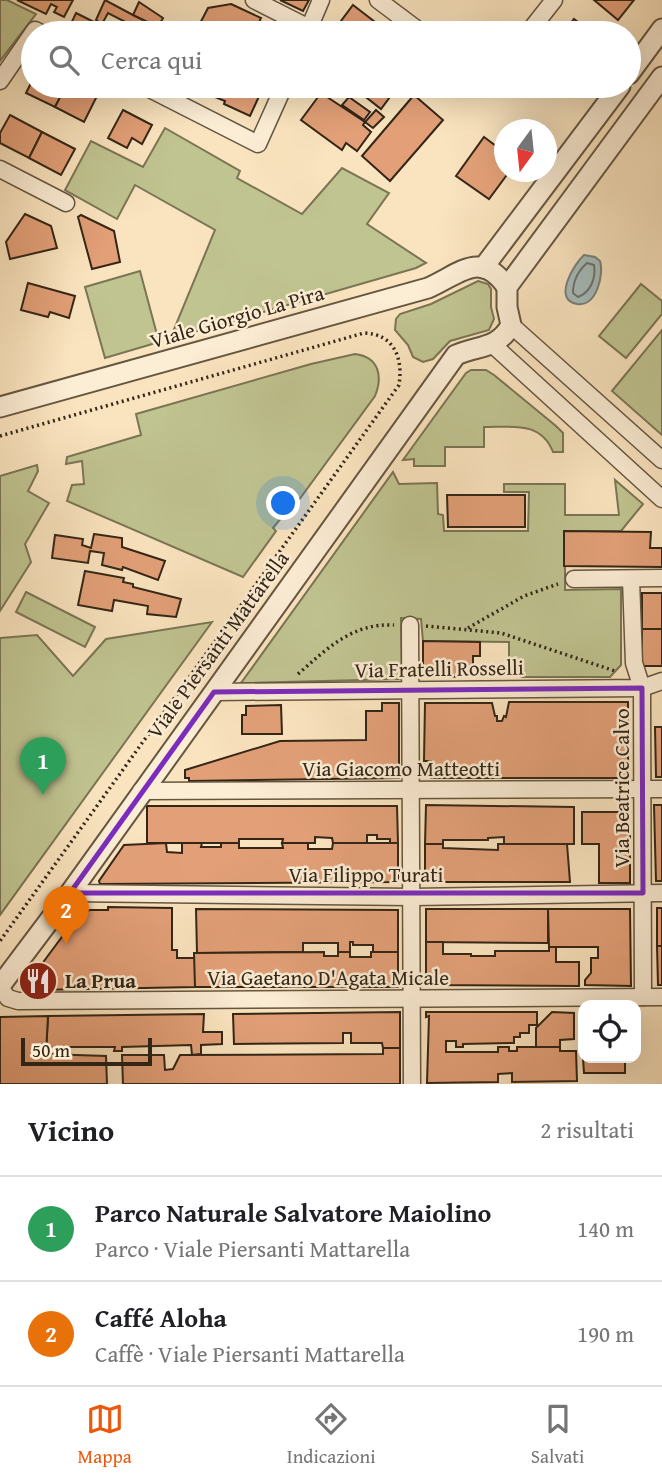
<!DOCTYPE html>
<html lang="it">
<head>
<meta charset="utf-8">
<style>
  :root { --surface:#fff; --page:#f6f6f6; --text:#202124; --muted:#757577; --line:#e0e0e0; --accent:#ea580c }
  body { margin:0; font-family:"Gentium Book Plus",serif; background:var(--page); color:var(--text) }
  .controls { position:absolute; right:21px; bottom:21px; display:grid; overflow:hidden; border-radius:14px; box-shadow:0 7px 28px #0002 }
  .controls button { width:63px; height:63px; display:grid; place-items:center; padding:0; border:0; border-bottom:2px solid var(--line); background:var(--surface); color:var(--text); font:35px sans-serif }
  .compass { position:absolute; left:494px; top:119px; width:63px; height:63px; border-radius:50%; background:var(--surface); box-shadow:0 7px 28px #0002; rotate:195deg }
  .scale { position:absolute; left:21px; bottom:18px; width:131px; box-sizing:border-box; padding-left:7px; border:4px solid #332616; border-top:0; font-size:19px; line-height:24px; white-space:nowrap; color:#332616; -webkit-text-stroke:5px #fcedd5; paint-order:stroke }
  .you { position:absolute; left:284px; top:504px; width:24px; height:24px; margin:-18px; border:5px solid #fff; border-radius:50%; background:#1a73e8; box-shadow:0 0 0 10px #1a73e833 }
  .badge { display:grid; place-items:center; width:46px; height:46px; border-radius:50%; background:var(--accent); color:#fff; font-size:23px; font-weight:700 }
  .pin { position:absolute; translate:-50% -58px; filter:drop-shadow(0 2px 4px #0008) }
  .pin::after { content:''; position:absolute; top:37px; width:24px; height:21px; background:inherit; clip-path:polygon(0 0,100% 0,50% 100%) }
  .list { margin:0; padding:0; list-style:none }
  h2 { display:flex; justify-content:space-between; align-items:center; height:91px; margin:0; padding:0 28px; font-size:30px }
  h2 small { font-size:23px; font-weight:400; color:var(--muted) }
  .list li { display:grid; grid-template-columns:46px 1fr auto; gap:21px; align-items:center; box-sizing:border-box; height:105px; padding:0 28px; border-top:2px solid var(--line) }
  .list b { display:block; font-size:26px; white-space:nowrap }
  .list p { margin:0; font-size:23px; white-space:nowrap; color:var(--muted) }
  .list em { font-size:23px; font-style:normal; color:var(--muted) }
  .icon { flex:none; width:38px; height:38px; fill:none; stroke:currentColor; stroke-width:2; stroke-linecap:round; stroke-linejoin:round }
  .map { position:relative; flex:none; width:662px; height:1084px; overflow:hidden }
  .search { position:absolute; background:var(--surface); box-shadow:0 7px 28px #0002; left:21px; right:21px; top:21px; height:77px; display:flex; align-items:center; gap:18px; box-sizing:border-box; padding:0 24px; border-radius:38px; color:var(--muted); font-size:26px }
  .sheet { height:301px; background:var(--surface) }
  nav { display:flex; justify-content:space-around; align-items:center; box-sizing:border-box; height:98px; border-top:2px solid var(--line); background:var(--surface); font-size:19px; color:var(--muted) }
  nav a { display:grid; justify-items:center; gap:4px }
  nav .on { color:var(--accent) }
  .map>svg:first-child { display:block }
  .green { fill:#c0c491; stroke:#7a7554; stroke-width:2 }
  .water { fill:#a4bcbd; stroke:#77807a; stroke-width:2 }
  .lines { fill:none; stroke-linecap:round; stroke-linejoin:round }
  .shore { stroke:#6c716a; stroke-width:2 }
  .building { fill:#e3a078; stroke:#332616; stroke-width:2 }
  .minor-casing { stroke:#655640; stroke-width:19 }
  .tertiary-casing { stroke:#655640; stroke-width:23 }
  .path { stroke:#332616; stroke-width:3.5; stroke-dasharray:2 3.5; stroke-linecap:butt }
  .minor { stroke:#fcedd5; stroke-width:16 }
  .tertiary { stroke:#fcedd5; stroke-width:19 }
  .marked { fill:none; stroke:#7b2cbf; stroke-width:5; stroke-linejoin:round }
  .labels { text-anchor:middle; stroke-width:5; stroke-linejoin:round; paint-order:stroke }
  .street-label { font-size:21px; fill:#332616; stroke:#fcedd5 }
  .poi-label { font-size:21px; font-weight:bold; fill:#332616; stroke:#fcedd5; text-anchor:start }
</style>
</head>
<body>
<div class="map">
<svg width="662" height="1084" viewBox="0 0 662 1084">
  <rect width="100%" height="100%" fill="#fae4bf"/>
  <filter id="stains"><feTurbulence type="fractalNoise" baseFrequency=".00286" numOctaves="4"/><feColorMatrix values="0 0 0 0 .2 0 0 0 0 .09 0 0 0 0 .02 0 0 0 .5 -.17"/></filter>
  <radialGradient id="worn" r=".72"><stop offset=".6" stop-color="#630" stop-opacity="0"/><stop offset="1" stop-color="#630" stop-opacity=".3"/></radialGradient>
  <g class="green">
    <polygon points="0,0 7,0 36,14 0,61"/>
    <polygon points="165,128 240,171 237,178 302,214 342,168 389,193 367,224 426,263 416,268 170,339 215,230 135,185 117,219 65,190 91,141 143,167"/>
    <polygon points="140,271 159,342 105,358 85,287"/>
    <polygon points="478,281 488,284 491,289 491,307 494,319 489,330 450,341 433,359 423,362 413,357 408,345 395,330 396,319 400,314 431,304"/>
    <polygon points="641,284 662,301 662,314 626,358 599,336"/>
    <polygon points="662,330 662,435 612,391"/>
    <path d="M 355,354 C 379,357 383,376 375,396 L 293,508 L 290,507 L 273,528 L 276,531 L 243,577 L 67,501 L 72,485 L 84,484 L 82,461 L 66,464 L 67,457 L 141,435 L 136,414 L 311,364 Z"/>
    <path d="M 471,370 L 486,370 L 494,375 L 556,426 L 563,433 L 563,452 L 553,452 C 541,421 512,427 484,427 L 484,447 L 445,447 L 445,466 L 414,466 L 414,459 L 403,460 L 466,373 Z"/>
    <polygon points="37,465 38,471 28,491 49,503 25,544 31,562 0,611 0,476"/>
    <polygon points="393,472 399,484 437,483 438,514 443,515 444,531 528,531 529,492 504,492 504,484 565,484 565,515 619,515 615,480 643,504 621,531 565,531 565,590 621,589 621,665 610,677 523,677 509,672 509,642 423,641 421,619 401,618 402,679 241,683"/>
    <polygon points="26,592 95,627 85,647 16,612"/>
    <polygon points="212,622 0,915 0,638 37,635 73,676 106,639"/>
  </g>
  <path class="water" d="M 584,255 L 595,257 L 600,261 C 604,274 597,307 577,304 C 552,300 574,264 584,255 Z"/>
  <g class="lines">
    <path class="shore" d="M 587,263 L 594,265 C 596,278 591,292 578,297 L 573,293 C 573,281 578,271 587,263 Z"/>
  </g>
  <g class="building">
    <polygon points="17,0 73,0 64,17 54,12 57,7 51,4 46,14"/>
    <polygon points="105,0 133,15 170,33 147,33 108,13 102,24 96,20"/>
    <polygon points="280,0 309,0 303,11"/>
    <polygon points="594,0 634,0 618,20"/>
    <polygon points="139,2 163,18 158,27 133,15"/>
    <polygon points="231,4 261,18 254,33 195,33 208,8"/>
    <polygon points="353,5 375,22 367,33 332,33"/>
    <polygon points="76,13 94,22 89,30 95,33 75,33 68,30"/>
    <polygon points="574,19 593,33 563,33"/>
    <polygon points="33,79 33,86 66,86 55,107 26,93"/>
    <polygon points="66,86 77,86 97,96 84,122 55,107"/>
    <polygon points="188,86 253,86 252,88 261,92 250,116 224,104 225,101"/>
    <polygon points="360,86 398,86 381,109 357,90"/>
    <polygon points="321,93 365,122 363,125 371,132 357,151 346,143 342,150 301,120"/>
    <polygon points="414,95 443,120 390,181 362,156"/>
    <polygon points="349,97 370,112 364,120 342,105"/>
    <polygon points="123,110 152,125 142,144 132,138 127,148 108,138"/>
    <polygon points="376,110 384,117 373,128 365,122"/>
    <polygon points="10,115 42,132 29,158 0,143 0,133"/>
    <polygon points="42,132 75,149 61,175 29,158"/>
    <polygon points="484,137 504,152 504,172 509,172 489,199 456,176"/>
    <polygon points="25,214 51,226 57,248 10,259 6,242"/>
    <polygon points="81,215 114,231 120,262 92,269 78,217"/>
    <polygon points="28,283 75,296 69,318 50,312 48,317 21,310"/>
    <polygon points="447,495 525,495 525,527 448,527"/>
    <polygon points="564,531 651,532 650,548 662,548 662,567 564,566"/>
    <polygon points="94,534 122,538 122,547 165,561 158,580 123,567 122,570 102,565 104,553 90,551 88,563 52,558 55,535 83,539 82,545 91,548"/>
    <polygon points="85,571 124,578 123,582 133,584 133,587 181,599 176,617 147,614 148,606 114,600 112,611 78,605"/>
    <rect x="642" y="593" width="20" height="36"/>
    <rect x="642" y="629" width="20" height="37"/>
    <polygon points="423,641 480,642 480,656 473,656 473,672 462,672 462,677 423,676"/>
    <polygon points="509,702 628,702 628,778 431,778 431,761 424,761 425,703 492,703 495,716 497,716 497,721 502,721 504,716 506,717"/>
    <polygon points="382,703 399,703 399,778 189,781 189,778 185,778 185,770 280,741 366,740 366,711 382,711"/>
    <polygon points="281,705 282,734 242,734 242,715 246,715 246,706"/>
    <polygon points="655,727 662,727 662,777 656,777"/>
    <polygon points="426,805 574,807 574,844 504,844 504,837 488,838 488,840 443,840 443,844 425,844"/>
    <polygon points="654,805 662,805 662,881 656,881"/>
    <polygon points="147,806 397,806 398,843 390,843 390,839 377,839 377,835 367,835 367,843 333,843 332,838 315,837 315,843 282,843 283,839 239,839 239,843 147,843"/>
    <polygon points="582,812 625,812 625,832 630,832 630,883 599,883 599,844 582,844"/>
    <polygon points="166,843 167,852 182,853 182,843 202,843 201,847 221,847 221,843 239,843 239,848 283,848 282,843 308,843 308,849 332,849 333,843 398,843 398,882 100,884 99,881 124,845"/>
    <polygon points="425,844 443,844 443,848 498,850 498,844 567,844 570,882 425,882"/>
    <polygon points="108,907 172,908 172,950 177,950 177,958 195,958 195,987 37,990 30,980 76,918 90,910 108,910"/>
    <rect x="657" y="908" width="5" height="38"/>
    <polygon points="196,909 398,910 398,952 373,952 373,945 353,945 353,942 350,942 350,952 338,952 338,943 303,943 303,952 197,953"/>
    <polygon points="426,909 548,909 548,943 426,942"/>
    <polygon points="548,909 630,909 631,986 585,985 585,980 591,973 591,958 598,958 598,947 549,947"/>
    <polygon points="426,942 443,942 443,954 471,954 471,956 495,956 495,951 549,951 549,947 556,947 556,962 579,962 579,986 426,985"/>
    <polygon points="657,946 662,946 662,985 658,985"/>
    <polygon points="324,952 324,956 338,956 338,952 350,952 350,957 371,957 371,952 398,952 398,987 195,987 194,953"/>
    <polygon points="400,1012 400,1048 383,1048 382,1043 351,1043 351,1033 343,1033 343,1043 234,1044 233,1014"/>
    <polygon points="426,1012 537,1012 537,1025 529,1025 529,1033 520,1033 520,1037 514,1037 514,1043 463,1044 463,1047 456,1047 456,1041 446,1041 446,1052 498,1052 498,1047 509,1047 509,1051 517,1051 517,1047 560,1047 560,1051 576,1051 577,1081 512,1082 512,1073 498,1074 498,1082 427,1083 429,1016 426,1017"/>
    <polygon points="552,1012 574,1013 574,1039 560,1040 560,1047 536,1047 536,1028"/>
    <polygon points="204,1014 203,1032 222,1032 222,1044 201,1045 201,1054 192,1055 191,1045 122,1047 122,1051 114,1051 115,1047 49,1047 49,1050 46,1051 48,1016"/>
    <polygon points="48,1016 46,1054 106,1056 107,1084 0,1084 0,1017"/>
    <polygon points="383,1048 400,1048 400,1084 123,1084 122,1055 164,1055 165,1070 173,1069 180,1055 383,1054"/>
    <polygon points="583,1058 625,1058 625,1073 584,1073"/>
  </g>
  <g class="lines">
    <g class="minor-casing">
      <g id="minor">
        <polyline points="254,0 309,28"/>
        <polyline points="378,0 422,33"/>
        <polyline points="307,33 321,0"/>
        <polyline points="528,33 554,0"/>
        <polyline points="0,81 35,30 41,33"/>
        <polyline points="144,86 258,144 284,86"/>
        <polyline points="0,169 66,203"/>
        <polyline points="511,325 662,460"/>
        <polyline points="492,344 662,499"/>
        <polyline points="574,579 662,578"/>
        <polyline points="631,579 634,663 642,688 643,997"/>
        <polyline points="410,625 412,1084"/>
        <polyline points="214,692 642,688 662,681"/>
        <polyline points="141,791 662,789"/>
        <polyline points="70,893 412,897 662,893"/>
        <polyline points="0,988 8,998 18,1001 662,997"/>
      </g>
    </g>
    <g class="tertiary-casing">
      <g id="tertiary">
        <polyline points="629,74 662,29"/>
        <polyline points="483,268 620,86"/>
        <path d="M 0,407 L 428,288 C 460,274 480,249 507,287"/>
        <path d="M 0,986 L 70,893 L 456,355 C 479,345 498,349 511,325 L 507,307 L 507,287 L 662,77"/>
      </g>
    </g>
    <g class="path">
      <path d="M 0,436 L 364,333 C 395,334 403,359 399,385 L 0,941"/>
      <polyline points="426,626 501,633 615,671"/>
      <polyline points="468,628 524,596 558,584"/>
      <path d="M 298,674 C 328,648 352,623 394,625"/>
    </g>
    <use href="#minor" class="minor"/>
    <use href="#tertiary" class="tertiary"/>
  </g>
  <path class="marked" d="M 642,688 L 643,893 L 70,893 L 214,692 Z"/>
  <defs>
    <g id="restaurant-disc" transform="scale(2.0125)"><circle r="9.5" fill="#8f2418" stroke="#fcedd5"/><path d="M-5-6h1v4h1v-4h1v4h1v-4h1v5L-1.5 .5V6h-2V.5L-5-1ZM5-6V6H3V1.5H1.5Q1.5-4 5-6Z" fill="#fff"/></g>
  </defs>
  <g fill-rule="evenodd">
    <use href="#restaurant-disc" x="38" y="981"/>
  </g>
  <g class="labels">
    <g class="street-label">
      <text transform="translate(237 317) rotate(-16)" y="7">Viale Giorgio La Pira</text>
      <text transform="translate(218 645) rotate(-54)" y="7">Viale Piersanti Mattarella</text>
      <text transform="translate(439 669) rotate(-1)" y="7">Via Fratelli Rosselli</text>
      <text x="401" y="776">Via Giacomo Matteotti</text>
      <text transform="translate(622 788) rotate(-90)" y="7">Via Beatrice Calvo</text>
      <text x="366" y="882">Via Filippo Turati</text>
      <text x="328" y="985">Via Gaetano D'Agata Micale</text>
    </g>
    <g class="poi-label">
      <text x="65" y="988">La Prua</text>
    </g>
  </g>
  <rect width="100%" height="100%" filter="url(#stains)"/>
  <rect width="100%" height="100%" fill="url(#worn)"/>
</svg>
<div class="controls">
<button><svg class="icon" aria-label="locate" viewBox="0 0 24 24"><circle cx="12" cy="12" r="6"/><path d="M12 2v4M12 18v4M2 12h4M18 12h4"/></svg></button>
</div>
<svg class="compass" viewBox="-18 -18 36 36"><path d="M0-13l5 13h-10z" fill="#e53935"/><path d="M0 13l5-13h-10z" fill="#757577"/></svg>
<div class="scale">50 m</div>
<div class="you"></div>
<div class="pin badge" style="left:43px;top:795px;background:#2e9e5b">1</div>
<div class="pin badge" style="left:66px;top:944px;background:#e8710a">2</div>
<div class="search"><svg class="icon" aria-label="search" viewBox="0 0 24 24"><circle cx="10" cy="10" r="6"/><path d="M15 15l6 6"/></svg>Cerca qui</div>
</div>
<section class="sheet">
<h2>Vicino<small>2 risultati</small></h2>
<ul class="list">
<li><span class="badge" style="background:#2e9e5b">1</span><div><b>Parco Naturale Salvatore Maiolino</b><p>Parco · Viale Piersanti Mattarella</p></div><em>140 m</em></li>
<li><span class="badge" style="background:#e8710a">2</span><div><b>Caffé Aloha</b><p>Caffè · Viale Piersanti Mattarella</p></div><em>190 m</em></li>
</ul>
</section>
<nav>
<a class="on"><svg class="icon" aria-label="map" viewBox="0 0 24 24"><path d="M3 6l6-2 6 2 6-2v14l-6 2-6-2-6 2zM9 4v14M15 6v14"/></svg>Mappa</a>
<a><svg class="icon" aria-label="directions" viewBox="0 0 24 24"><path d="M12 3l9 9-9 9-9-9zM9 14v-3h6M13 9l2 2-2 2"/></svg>Indicazioni</a>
<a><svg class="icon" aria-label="saved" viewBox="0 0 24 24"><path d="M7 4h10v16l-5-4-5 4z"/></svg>Salvati</a>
</nav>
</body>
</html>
